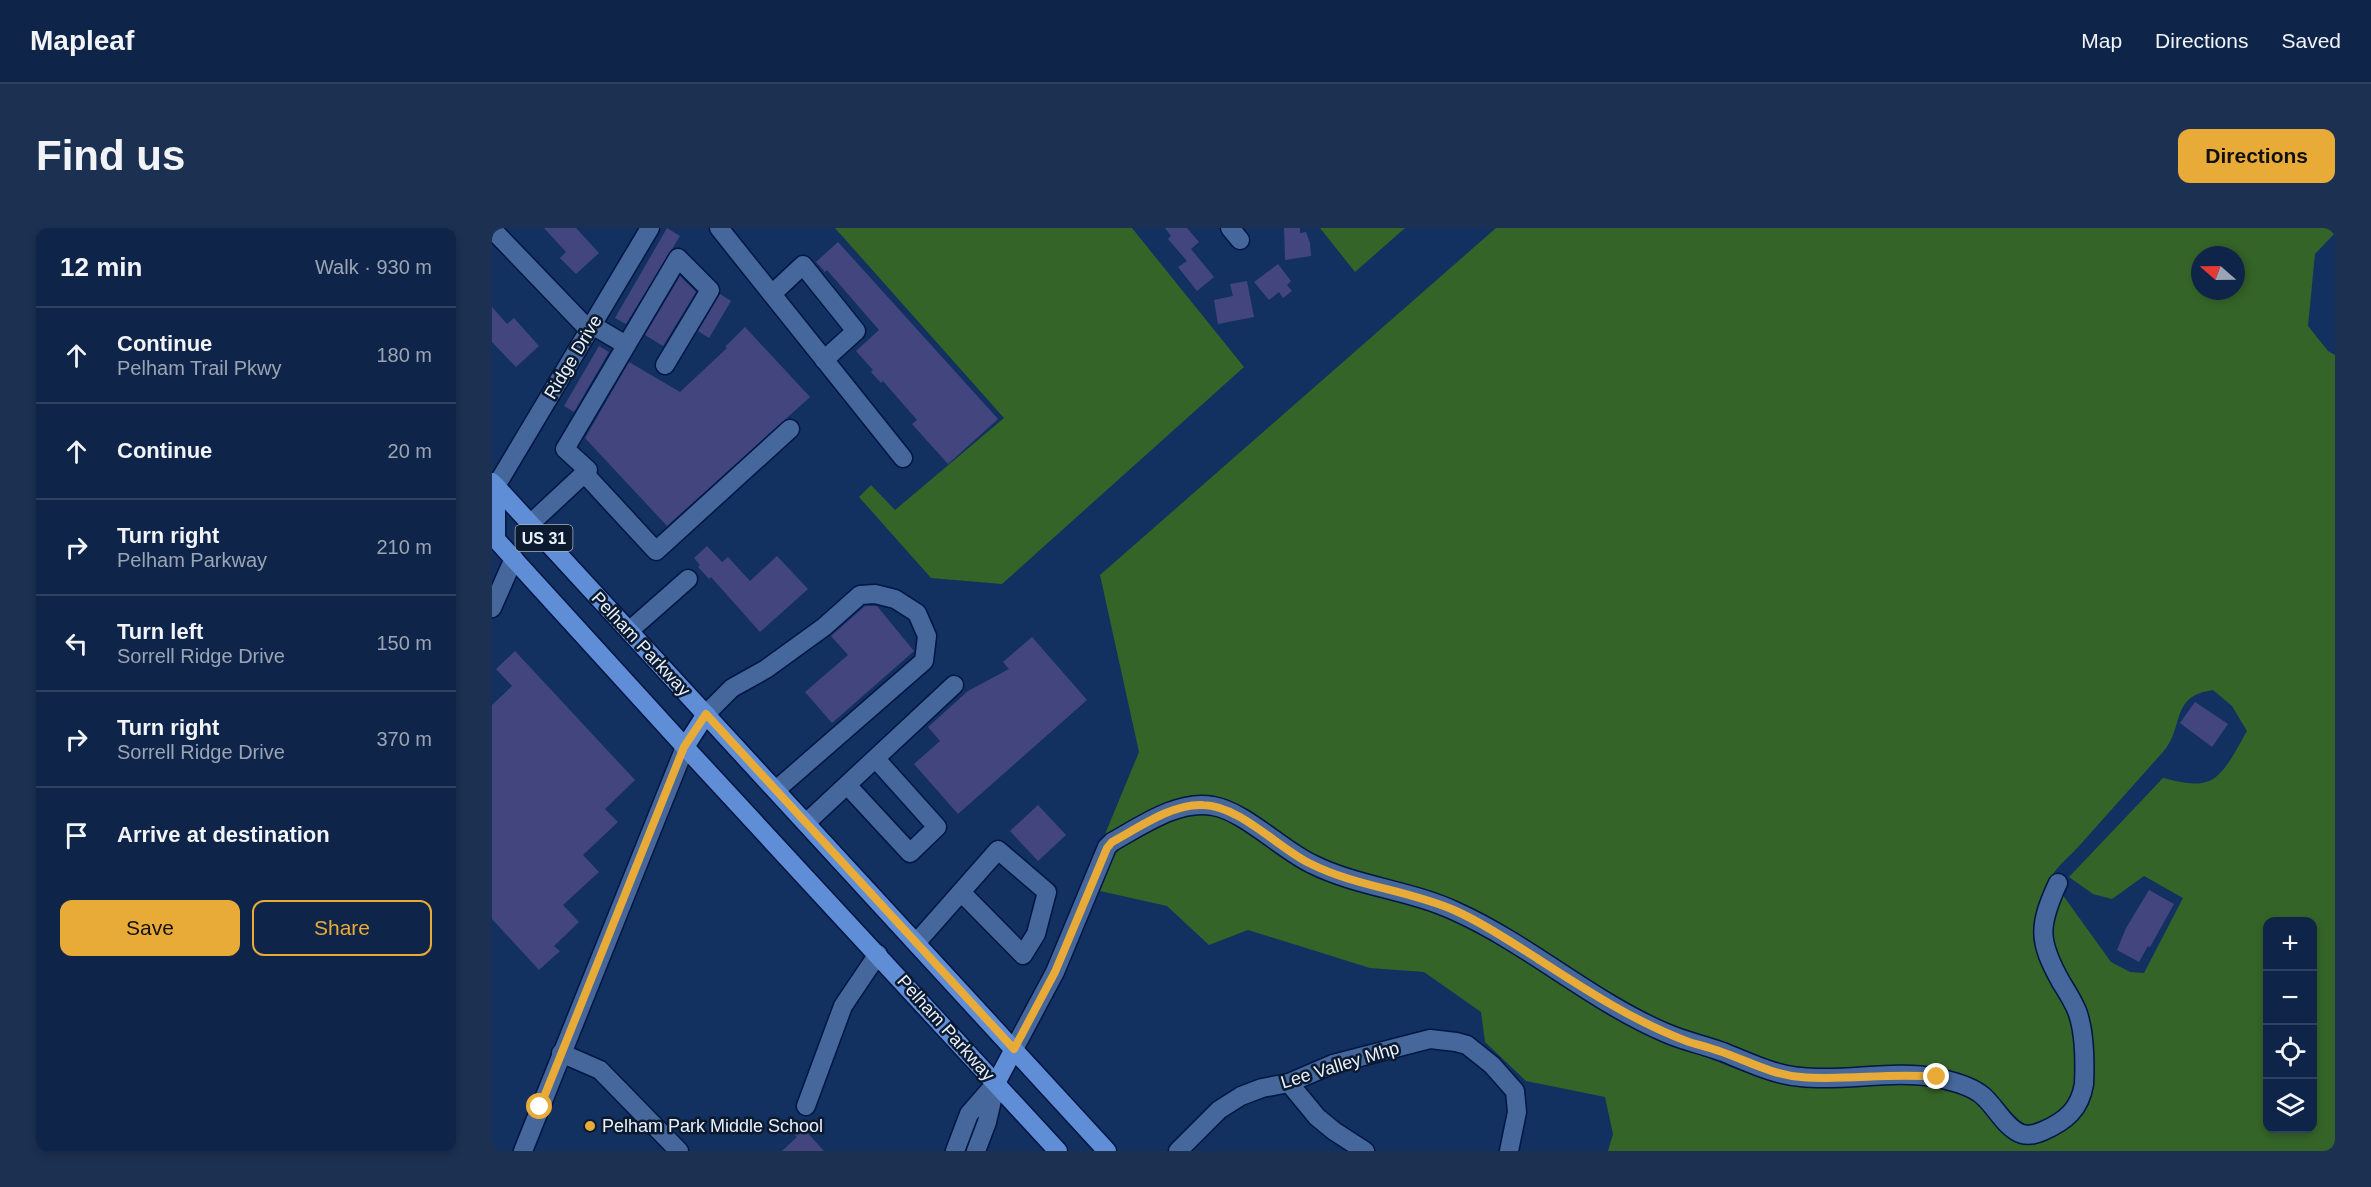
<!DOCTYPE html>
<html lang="en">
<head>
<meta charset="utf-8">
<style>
  :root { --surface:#0e2448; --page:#1c3052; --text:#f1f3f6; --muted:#9ba4b4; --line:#2e4160; --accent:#e8ab37 }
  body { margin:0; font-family:Helvetica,sans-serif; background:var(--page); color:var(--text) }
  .controls { position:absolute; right:18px; bottom:18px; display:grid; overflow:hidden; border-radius:12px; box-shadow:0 3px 9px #0003 }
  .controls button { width:54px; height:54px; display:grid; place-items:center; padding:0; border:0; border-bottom:2px solid var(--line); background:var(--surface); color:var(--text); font:30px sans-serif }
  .compass { position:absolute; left:1699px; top:18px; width:54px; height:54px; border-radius:50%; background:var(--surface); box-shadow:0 3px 9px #0003; rotate:290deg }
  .stop { position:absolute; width:18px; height:18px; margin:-14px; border:4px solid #e8ab37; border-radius:50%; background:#fff }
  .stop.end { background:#e8ab37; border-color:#fff; box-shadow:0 2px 6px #0008 }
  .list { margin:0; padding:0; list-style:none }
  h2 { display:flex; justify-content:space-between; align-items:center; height:78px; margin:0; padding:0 24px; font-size:26px }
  h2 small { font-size:20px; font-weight:400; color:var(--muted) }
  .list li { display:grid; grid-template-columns:39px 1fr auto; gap:18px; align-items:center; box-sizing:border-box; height:96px; padding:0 24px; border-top:2px solid var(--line) }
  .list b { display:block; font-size:22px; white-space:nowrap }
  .list p { margin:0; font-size:20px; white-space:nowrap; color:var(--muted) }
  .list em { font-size:20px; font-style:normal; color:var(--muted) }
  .actions { display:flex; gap:12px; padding:18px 24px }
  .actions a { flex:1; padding:14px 0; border:2px solid var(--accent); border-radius:12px; text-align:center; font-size:21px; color:var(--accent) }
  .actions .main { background:var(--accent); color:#111 }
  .icon { flex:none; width:33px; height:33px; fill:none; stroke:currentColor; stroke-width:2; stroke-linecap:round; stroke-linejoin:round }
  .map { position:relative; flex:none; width:1843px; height:923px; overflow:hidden; border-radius:12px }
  header { display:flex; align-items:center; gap:36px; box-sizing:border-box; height:84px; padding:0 30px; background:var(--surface); border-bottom:2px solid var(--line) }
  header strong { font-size:28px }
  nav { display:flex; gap:33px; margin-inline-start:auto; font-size:21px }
  .intro { display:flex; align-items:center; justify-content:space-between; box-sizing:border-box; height:144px; padding:0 36px }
  h1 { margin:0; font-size:42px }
  .button { padding:15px 27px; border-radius:12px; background:var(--accent); color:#111; font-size:21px; font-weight:700 }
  main { display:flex; gap:36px; padding:0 36px }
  aside { flex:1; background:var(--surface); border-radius:12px; box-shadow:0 3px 9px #0003 }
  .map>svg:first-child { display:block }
  .green { fill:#356428; fill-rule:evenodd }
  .building { fill:#43467e }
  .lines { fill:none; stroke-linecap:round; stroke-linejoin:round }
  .minor-casing { stroke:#001643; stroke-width:21 }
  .major-casing { stroke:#001643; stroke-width:21 }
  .minor { stroke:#45679b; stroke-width:18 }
  .major { stroke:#5f8ed7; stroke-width:18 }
  .route { stroke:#e8ab37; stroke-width:8 }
  .poi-dot { fill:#e8ab37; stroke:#0c1a2f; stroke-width:2 }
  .labels { text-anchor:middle; stroke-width:5; stroke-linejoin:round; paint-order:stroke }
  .shield { fill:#0c1a2f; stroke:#a7b0bf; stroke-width:1.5 }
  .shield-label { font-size:16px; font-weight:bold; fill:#e9f1fd }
  .street-label { font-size:18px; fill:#e9f1fd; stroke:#0c1a2f }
  .poi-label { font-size:18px; fill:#e9f1fd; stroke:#0c1a2f; text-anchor:start }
</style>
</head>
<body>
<header>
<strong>Mapleaf</strong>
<nav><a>Map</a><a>Directions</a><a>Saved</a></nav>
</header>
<div class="intro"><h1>Find us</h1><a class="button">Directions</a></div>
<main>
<aside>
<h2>12 min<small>Walk · 930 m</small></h2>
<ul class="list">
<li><svg class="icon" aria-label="ahead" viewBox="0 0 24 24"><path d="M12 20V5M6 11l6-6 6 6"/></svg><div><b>Continue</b><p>Pelham Trail Pkwy</p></div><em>180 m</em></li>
<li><svg class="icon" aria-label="ahead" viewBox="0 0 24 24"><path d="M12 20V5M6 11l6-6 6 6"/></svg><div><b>Continue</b></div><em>20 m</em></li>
<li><svg class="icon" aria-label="right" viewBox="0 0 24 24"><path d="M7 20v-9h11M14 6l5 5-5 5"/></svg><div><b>Turn right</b><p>Pelham Parkway</p></div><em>210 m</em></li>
<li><svg class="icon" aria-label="left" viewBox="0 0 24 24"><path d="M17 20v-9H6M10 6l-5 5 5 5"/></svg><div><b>Turn left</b><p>Sorrell Ridge Drive</p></div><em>150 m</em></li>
<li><svg class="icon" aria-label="right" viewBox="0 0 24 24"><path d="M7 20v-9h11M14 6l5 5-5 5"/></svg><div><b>Turn right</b><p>Sorrell Ridge Drive</p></div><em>370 m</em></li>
<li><svg class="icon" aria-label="arrive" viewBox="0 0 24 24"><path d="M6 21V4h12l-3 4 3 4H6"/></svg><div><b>Arrive at destination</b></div></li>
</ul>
<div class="actions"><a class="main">Save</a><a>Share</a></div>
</aside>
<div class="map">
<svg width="1843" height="923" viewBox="0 0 1843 923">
  <rect width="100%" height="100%" fill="#123060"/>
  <g class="green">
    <polygon points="343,0 640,0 752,139 510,356 439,350 367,269 379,257 403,282 512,190"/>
    <polygon points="828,0 913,0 863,44"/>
    <path d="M 1004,0 L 1843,0 L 1843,5 L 1823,26 L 1816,98 L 1836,123 L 1843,127 L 1843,923 L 1116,923 L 1121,906 L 1113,869 L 1034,853 L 993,814 L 989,784 L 932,744 L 878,740 L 756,702 L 717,717 L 675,678 L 608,663 C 613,652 618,628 625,619 C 632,610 678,588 691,584 C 698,581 710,580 717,582 C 748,587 790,629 822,643 C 877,668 942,673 994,704 C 1061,741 1120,795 1192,821 C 1229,834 1269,854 1309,856 C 1358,860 1409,846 1457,859 C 1470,863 1483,868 1493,877 C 1512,895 1521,921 1552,909 C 1558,907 1566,905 1571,902 C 1583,895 1594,877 1597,863 C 1601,844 1596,794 1589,776 C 1575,739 1533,706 1570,666 L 1619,734 L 1638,744 L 1652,745 L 1691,670 L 1652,648 L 1620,671 L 1601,666 L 1577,649 L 1671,550 C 1684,553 1700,558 1714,554 C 1732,550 1746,518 1755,503 L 1740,478 L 1721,462 C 1677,468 1693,500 1671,524 C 1643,555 1615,587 1587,618 C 1577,629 1562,641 1556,654 C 1549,667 1543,701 1546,715 C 1551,740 1568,756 1577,778 C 1584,794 1592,848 1587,864 C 1581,882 1560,901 1540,902 C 1525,903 1500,869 1486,859 C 1478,853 1468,847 1458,845 C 1449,842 1437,839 1427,838 C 1415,837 1401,840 1388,841 C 1357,844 1308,848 1278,837 C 1232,819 1183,806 1139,781 C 1080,748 1026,702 963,676 C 920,659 870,656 827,635 C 791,617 761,578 720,571 C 681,564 643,593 611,611 L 647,524 L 608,347 ZM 1708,27 L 1744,27 L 1744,63 L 1708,63 ZM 1776,694 L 1820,694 L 1820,900 L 1776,900 Z"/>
  </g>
  <g class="building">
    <polygon points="52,0 84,0 107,25 84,46 68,30 74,24"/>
    <polygon points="175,0 188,8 134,96 123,90"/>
    <polygon points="673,0 695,0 707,14 699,21 722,49 705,63 686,39 695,33 676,11 679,8"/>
    <polygon points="792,0 808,0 808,5 814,4 818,15 819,28 793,32"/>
    <polygon points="346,14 506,191 456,236 420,196 425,192 391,153 389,155 379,144 381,142 364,123 387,102 335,42 333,44 324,34"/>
    <polygon points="786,36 799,53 795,57 800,63 791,70 787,64 777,72 762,54"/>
    <polygon points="188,48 204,64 171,118 153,107"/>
    <polygon points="755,53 762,89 726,96 722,72 741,68 738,56"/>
    <polygon points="228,66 239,73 217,110 206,103"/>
    <polygon points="0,79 15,96 22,90 47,118 24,139 0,114"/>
    <polygon points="253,99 318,169 175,298 93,210 137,134 188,164 235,120 233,119"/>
    <polygon points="107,118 117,124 82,184 72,178"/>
    <polygon points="215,318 230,334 236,329 258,353 285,328 316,361 268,404 219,349 217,351 206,339 208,337 202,330"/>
    <polygon points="373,378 385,378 422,423 340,495 313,464 356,427 339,408"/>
    <polygon points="540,409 595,472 466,586 422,536 448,513 436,499 476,463 517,441 511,434"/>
    <polygon points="23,423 143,552 113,581 126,594 91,627 107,644 71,677 87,694 62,718 68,723 47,742 0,691 0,477 20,458 4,441"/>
    <polygon points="1703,474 1736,496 1720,519 1688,495"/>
    <polygon points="546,577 574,607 546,633 518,603"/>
    <polygon points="1657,662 1682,676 1658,719 1656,718 1647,734 1625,722 1634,700"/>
    <polygon points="311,900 332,923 290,923 305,909 303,907"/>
  </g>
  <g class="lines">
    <g class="minor-casing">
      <g id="minor">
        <polyline points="227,0 411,230"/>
        <polyline points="738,0 748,12"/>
        <polyline points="0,1 97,102"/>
        <polyline points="280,66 311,37 364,103 332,132"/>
        <polyline points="100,97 134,117"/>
        <polyline points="92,245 164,323 298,201"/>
        <polyline points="4,258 158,0"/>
        <polyline points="38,296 96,242 73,221 186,30 218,62 173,137"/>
        <polyline points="0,380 22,330"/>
        <polyline points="137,403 196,351"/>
        <polyline points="214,486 240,460 274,441 332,399 368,367 383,366 403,371 425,385 435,408 432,433 284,562"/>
        <polyline points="356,558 418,625 445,599 384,531"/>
        <polyline points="314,595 462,457"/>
        <polyline points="424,715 506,622 555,664 544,706 531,727 469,664"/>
        <path d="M 522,821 L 563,744 L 615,619 L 620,614 C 649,598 687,571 721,578 C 752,583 790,622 820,636 C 866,659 919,662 965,684 C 1038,717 1099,773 1174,805 C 1192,813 1212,817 1231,824 C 1256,834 1282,847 1309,849 C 1354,854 1401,841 1446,850 C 1460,853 1480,858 1491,868 C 1503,878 1514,901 1530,906 C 1538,908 1544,906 1551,903 C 1574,893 1588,881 1592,856 C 1593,834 1593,804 1585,783 C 1581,773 1575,764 1569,754 C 1546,713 1546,698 1566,655"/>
        <polyline points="69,825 108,842 187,923"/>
        <polyline points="797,855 825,889 842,903 873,923"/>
        <polyline points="314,878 351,778 386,726"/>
        <polyline points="31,923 193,519"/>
        <polyline points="463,923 477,886 504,855 495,894 484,923"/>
        <polyline points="686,923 727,882 749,868 770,860 797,855 841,836 938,811 964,814 975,817 1000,837 1023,863 1025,884 1017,923"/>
      </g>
    </g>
    <g class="major-casing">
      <g id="major">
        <polyline points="0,254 615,923"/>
        <polyline points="0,307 193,519 566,923"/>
        <polyline points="4,311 4,258"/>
        <polyline points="193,519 214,486"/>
        <polyline points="504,855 522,821"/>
      </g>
    </g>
    <use href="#minor" class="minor"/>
    <use href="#major" class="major"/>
  </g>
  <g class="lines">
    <path class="route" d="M 48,879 L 192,519 L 214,486 L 522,821 L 563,744 L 615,620 L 620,614 C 646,600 681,575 711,577 C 748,578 785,619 817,635 C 864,659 917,662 964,683 C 993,696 1019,714 1046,731 C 1094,762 1143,794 1197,814 C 1207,817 1217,819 1227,823 C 1254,832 1280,847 1309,849 C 1354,853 1400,844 1445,849"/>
  </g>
  <circle class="poi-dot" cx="98" cy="898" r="6"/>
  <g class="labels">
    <rect class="shield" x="23.5" y="297" width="57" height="26" rx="4.5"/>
    <g class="shield-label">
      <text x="52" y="316">US 31</text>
    </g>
    <g class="street-label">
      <text transform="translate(81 129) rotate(-59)" y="6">Ridge Drive</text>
      <text transform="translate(149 416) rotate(47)" y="6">Pelham Parkway</text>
      <text transform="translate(454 800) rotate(48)" y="6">Pelham Parkway</text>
      <text transform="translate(848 837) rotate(-17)" y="6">Lee Valley Mhp</text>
    </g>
    <g class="poi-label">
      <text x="110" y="904">Pelham Park Middle School</text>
    </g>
  </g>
</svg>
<div class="controls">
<button>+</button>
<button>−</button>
<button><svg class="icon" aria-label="locate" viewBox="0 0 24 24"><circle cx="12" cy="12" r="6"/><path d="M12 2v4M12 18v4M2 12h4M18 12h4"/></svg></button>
<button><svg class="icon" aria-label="layers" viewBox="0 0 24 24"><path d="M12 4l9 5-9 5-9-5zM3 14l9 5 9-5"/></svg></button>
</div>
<svg class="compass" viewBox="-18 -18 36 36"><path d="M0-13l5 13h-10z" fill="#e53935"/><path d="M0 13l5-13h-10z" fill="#9ba4b4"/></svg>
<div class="stop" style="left:48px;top:879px"></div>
<div class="stop end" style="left:1445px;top:849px"></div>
</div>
</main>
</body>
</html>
